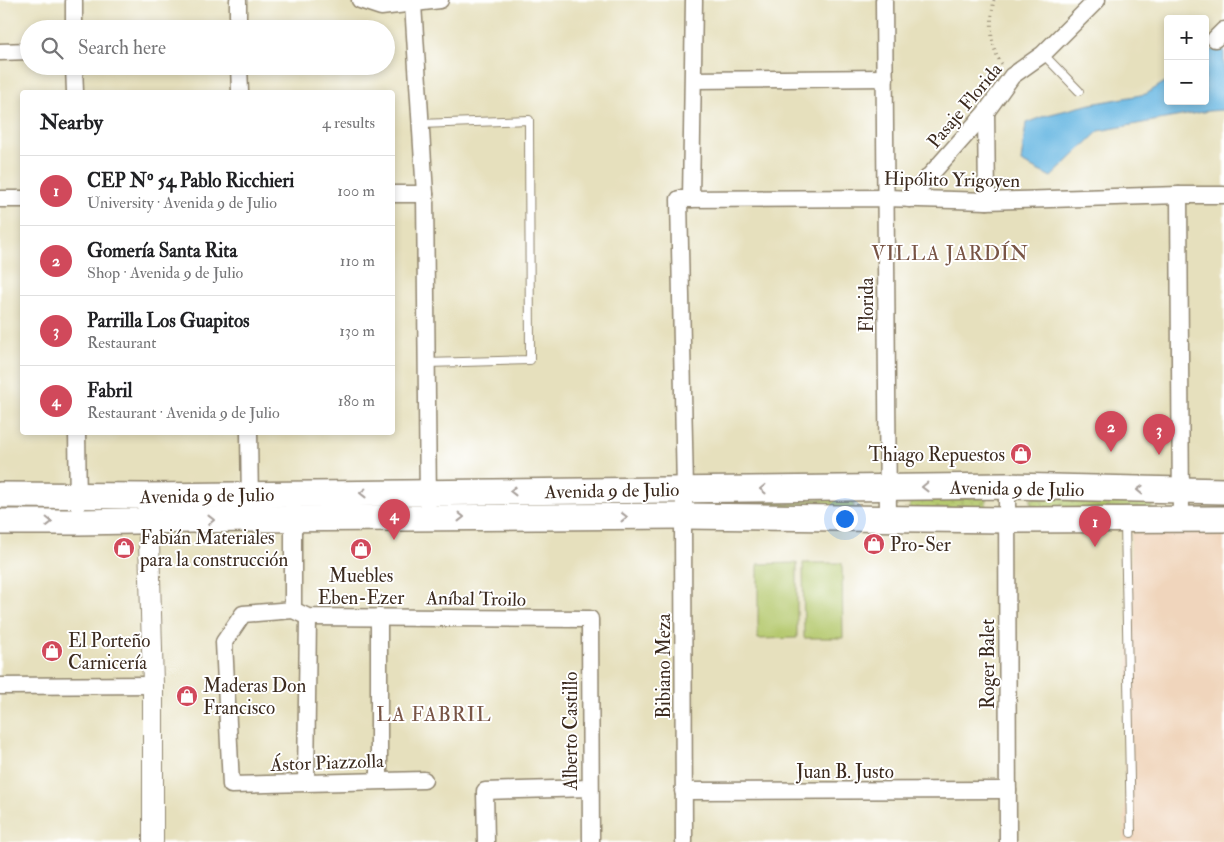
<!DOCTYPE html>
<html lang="en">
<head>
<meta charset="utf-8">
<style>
  :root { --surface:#fff; --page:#f2f2f2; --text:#202124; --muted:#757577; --line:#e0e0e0; --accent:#d1495b }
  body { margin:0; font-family:"IM FELL Double Pica",serif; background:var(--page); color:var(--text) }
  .controls { position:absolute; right:15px; top:15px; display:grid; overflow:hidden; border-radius:5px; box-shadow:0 2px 8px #0003 }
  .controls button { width:45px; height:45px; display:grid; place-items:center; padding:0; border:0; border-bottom:1px solid var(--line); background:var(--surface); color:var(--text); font:25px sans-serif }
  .you { position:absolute; left:844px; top:518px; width:18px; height:18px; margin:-12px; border:4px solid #fff; border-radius:50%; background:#1a73e8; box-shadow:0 0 0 8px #1a73e833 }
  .badge { display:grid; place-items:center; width:32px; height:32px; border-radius:50%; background:var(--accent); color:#fff; font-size:16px; font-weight:700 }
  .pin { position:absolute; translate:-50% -41px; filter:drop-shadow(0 1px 2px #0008) }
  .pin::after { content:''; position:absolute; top:26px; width:18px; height:15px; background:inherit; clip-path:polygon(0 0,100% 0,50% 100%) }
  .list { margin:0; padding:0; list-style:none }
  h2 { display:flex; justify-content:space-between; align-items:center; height:65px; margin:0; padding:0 20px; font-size:21px }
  h2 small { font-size:16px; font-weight:400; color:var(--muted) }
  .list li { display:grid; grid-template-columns:32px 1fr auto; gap:15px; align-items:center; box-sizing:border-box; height:70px; padding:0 20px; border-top:1px solid var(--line) }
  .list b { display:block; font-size:19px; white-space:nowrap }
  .list p { margin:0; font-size:16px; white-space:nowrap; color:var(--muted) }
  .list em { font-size:16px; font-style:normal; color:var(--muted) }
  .icon { flex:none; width:28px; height:28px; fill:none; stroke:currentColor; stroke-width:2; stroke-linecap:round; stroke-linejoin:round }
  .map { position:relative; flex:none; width:1224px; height:842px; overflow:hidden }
  .search { position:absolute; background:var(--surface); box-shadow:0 2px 8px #0003; left:20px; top:20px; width:375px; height:55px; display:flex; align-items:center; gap:12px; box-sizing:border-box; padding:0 18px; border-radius:28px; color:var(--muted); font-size:19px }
  .panel { position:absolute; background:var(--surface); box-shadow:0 2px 8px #0003; left:20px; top:90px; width:375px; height:345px; border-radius:5px }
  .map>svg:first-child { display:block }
  .built { fill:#f0d5bc }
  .grass { fill:url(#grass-dots); stroke:#787945 }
  .pitch { fill:#b4c86c; stroke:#787945 }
  .water { fill:#68b7e2; stroke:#527080 }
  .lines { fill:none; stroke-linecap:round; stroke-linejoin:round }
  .service-casing { stroke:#90856e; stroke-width:10 }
  .minor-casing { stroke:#90856e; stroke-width:19 }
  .tertiary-casing { stroke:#90856e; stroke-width:22 }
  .primary-casing { stroke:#90856e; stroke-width:28 }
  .path { stroke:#90856e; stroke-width:3; stroke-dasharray:1 4; stroke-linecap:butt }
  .service { stroke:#fff; stroke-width:8 }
  .minor { stroke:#fff; stroke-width:16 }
  .tertiary { stroke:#fff; stroke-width:20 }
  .primary { stroke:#fff; stroke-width:25 }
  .oneway { stroke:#a79f9a }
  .labels { text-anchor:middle; stroke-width:4; stroke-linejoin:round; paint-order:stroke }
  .street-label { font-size:19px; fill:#3b2a1e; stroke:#fff }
  .poi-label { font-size:19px; fill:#3b2a1e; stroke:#fff; text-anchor:start }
  .neighbourhood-label { font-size:20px; letter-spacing:1px; fill:#785445; stroke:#fff }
</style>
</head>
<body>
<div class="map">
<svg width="1224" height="842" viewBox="0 0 1224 842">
  <defs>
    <pattern id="grass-dots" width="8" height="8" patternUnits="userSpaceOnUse" patternTransform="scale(1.25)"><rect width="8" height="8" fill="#b4c86c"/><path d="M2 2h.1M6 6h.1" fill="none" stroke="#94a358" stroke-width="1.8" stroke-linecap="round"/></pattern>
  </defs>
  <rect width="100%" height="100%" fill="#fff"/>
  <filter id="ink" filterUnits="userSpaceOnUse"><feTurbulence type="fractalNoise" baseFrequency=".02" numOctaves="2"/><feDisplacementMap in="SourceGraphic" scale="10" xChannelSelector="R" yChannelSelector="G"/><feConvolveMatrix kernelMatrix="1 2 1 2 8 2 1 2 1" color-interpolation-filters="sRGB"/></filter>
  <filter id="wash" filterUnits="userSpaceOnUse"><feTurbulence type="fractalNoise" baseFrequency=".0096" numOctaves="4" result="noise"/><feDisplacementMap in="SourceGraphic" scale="20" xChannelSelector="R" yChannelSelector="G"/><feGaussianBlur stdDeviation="1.12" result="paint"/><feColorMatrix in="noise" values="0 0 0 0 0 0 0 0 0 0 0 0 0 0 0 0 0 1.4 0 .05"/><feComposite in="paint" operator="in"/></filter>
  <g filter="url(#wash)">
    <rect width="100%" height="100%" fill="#e6e0bd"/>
    <polygon class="built" points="1131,533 1224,533 1224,842 1124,842"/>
    <g class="grass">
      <polygon points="1152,497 1152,508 1031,509 1031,498"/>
      <rect x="910" y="498" width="76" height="11"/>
      <polygon points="725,499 853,499 854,509 725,510"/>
    </g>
    <g class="pitch">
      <polygon points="797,563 797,638 758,639 758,564"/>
      <polygon points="803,563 842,563 843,638 804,638"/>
    </g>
    <polygon class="water" points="1208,50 1224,50 1224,110 1208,111 1099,131 1051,177 1021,162 1026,123 1047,115 1091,104 1146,94 1168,80 1168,101 1205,101 1205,52"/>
  </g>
  <g filter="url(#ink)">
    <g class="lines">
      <g class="service-casing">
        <g id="service">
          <polyline points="1043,54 1079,91"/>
          <polyline points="420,124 529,120 530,360 427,363"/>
          <polyline points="1125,523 1131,833"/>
        </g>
      </g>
      <g class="minor-casing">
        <g id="minor">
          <polyline points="238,0 238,29"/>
          <polyline points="360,0 381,7 440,0"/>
          <polyline points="884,0 888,519"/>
          <polyline points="413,4 425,194 428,503"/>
          <polyline points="74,29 74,0"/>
          <polyline points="1215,39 1224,30"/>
          <polyline points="0,52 29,51"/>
          <polyline points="74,66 75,92"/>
          <polyline points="239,66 240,92"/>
          <polyline points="694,80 885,78"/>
          <polyline points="986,112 987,201"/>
          <polyline points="392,194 425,194"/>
          <polyline points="1179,195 1181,519"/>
          <polyline points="0,199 22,199"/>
          <polyline points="691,199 694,0"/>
          <polyline points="909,199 986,112 1012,76 1043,54 1097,0"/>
          <polyline points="77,432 78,505"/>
          <polyline points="249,432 250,504"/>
          <polyline points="1007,486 1008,842"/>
          <polyline points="293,610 293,509"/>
          <polyline points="379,617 379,780"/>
          <polyline points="0,686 153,685"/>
          <polyline points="424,780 231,785 224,642 243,614 293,610 308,617 590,619 591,842"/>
          <polyline points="306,783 308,617"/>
          <polyline points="683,791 1008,790"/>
          <polyline points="486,842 485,791 590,788"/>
          <polyline points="684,842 683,516 685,490 679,199 885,198 987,201 1179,195 1224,195"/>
        </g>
      </g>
      <g class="tertiary-casing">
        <polyline id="tertiary" points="148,506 153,685 153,842"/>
      </g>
      <g class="primary-casing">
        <g id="primary">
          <polyline points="0,495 148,496 1007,486 1224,491"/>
          <polyline points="0,522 78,522 250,519 683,516 1007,520 1224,519"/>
        </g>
      </g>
      <path class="path" d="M 994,0 C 990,19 989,48 1002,64"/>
      <use href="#service" class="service"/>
      <use href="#minor" class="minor"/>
      <use href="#tertiary" class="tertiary"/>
      <use href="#primary" class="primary"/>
    </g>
    <defs><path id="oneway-chevron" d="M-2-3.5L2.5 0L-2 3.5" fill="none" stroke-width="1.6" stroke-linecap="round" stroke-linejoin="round" transform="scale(1.25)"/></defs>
    <g class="oneway">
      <use href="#oneway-chevron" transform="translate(925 487) rotate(179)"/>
      <use href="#oneway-chevron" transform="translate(763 489) rotate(179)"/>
      <use href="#oneway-chevron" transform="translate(1140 490) rotate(-178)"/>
      <use href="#oneway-chevron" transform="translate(513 491) rotate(179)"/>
      <use href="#oneway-chevron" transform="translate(363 493) rotate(179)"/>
      <use href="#oneway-chevron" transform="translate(461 517)"/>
      <use href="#oneway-chevron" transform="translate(624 517)"/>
      <use href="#oneway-chevron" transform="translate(211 520) rotate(-1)"/>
      <use href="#oneway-chevron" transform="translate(49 522) rotate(1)"/>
    </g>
  </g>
  <defs>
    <g id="shop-disc" transform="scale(1.125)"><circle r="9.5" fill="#d1495b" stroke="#fff"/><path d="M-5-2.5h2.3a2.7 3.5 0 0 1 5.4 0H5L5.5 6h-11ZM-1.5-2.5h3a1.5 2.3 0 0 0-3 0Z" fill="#fff"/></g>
  </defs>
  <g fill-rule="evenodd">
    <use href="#shop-disc" x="1021" y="454"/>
    <use href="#shop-disc" x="874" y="544"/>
    <use href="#shop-disc" x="124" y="548"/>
    <use href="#shop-disc" x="361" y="549"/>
    <use href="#shop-disc" x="52" y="651"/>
    <use href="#shop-disc" x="187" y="696"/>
  </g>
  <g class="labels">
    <g class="street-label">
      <text transform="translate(964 105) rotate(-50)" y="7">Pasaje Florida</text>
      <text transform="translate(952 179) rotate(1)" y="7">Hipólito Yrigoyen</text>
      <text transform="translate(866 305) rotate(-90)" y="7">Florida</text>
      <text transform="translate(1017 488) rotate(1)" y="7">Avenida 9 de Julio</text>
      <text transform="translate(612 490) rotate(-1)" y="7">Avenida 9 de Julio</text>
      <text transform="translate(207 495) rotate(-1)" y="7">Avenida 9 de Julio</text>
      <text transform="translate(476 598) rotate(1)" y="7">Aníbal Troilo</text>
      <text transform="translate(987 664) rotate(-90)" y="7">Roger Balet</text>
      <text transform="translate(663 666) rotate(-90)" y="7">Bibiano Meza</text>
      <text transform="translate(570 731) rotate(-90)" y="7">Alberto Castillo</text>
      <text transform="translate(327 762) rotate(-2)" y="7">Ástor Piazzolla</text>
      <text x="845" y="778">Juan B. Justo</text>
    </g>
    <g class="poi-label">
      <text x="1005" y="461" text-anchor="end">Thiago Repuestos</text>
      <text x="140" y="544">Fabián Materiales<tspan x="140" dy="22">para la construcción</tspan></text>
      <text x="890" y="551">Pro-Ser</text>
      <text x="361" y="582" text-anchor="middle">Muebles<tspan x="361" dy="22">Eben-Ezer</tspan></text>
      <text x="68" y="647">El Porteño<tspan x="68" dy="22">Carnicería</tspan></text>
      <text x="203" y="692">Maderas Don<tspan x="203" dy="22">Francisco</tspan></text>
    </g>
    <g class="neighbourhood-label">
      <text x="950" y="260">VILLA JARDÍN</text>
      <text x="434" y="721">LA FABRIL</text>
    </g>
  </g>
</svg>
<div class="controls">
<button>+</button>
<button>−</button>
</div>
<div class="you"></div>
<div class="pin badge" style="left:1095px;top:547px">1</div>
<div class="pin badge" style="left:1111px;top:452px">2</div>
<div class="pin badge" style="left:1159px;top:455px">3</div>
<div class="pin badge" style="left:394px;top:540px">4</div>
<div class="search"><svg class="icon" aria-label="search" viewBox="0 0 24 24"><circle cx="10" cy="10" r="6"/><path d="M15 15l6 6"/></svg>Search here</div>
<section class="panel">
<h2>Nearby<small>4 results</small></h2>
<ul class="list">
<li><span class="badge">1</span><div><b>CEP Nº 54 Pablo Ricchieri</b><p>University · Avenida 9 de Julio</p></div><em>100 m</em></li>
<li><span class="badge">2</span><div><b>Gomería Santa Rita</b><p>Shop · Avenida 9 de Julio</p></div><em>110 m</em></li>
<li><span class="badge">3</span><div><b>Parrilla Los Guapitos</b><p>Restaurant</p></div><em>130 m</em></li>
<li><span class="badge">4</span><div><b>Fabril</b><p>Restaurant · Avenida 9 de Julio</p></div><em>180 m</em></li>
</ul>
</section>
</div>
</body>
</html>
